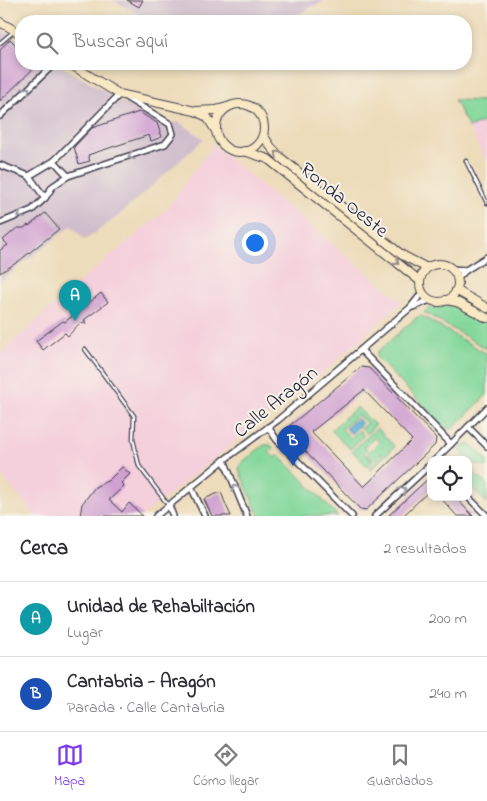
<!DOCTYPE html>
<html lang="es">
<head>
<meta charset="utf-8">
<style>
  :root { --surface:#fff; --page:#f7f7f7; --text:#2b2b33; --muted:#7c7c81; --line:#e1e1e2; --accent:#7c3aed }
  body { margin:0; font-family:"Indie Flower",sans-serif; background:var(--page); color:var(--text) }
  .controls { position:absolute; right:15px; bottom:15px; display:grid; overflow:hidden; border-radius:10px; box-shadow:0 2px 8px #0003 }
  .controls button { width:45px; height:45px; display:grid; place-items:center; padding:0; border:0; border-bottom:1px solid var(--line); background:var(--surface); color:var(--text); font:25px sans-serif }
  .you { position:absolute; left:254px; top:242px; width:18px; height:18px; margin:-12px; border:4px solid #fff; border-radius:50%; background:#1a73e8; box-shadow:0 0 0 8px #1a73e833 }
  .badge { display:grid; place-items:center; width:32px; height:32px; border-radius:50%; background:var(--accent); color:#fff; font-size:16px; font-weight:700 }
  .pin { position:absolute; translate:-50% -41px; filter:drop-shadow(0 1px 2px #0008) }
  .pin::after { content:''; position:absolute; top:26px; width:18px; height:15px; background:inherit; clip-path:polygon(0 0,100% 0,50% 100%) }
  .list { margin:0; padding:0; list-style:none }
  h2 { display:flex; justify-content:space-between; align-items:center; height:65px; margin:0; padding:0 20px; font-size:21px }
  h2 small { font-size:16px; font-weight:400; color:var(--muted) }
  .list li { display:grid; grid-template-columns:32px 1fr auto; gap:15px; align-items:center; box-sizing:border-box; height:75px; padding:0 20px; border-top:1px solid var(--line) }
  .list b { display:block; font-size:19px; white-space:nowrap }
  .list p { margin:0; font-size:16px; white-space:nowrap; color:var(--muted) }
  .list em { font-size:16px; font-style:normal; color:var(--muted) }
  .icon { flex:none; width:28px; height:28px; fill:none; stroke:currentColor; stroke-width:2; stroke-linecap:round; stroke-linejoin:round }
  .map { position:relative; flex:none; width:487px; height:516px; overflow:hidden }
  .search { position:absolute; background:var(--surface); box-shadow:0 2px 8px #0003; left:15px; right:15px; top:15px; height:55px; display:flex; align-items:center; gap:12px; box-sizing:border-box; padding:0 18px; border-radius:20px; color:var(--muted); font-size:19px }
  .sheet { height:215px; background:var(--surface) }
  nav { display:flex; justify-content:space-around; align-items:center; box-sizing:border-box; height:70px; border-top:1px solid var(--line); background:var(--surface); font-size:14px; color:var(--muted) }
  nav a { display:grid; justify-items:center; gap:2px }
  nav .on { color:var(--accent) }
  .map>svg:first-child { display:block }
  .built { fill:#f4cfdc }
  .industrial { fill:#d0bdcc }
  .green { fill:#84d89b; stroke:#537d6b }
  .water { fill:#5ab2d7; stroke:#3e6a89 }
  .building { fill:#cfa0d0; fill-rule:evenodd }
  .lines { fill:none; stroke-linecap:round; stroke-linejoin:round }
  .lane-casing { stroke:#403e4e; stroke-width:5 }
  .street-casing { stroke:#403e4e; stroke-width:8 }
  .secondary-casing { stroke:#403e4e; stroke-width:10 }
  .lane { stroke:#fff; stroke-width:2.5 }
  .street { stroke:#fff; stroke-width:5 }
  .secondary { stroke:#f8e8c3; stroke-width:8 }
  .oneway { stroke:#9c9ca7 }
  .oneway2 { stroke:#988f86 }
  .labels { text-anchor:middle; stroke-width:4; stroke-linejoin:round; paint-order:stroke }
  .street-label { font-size:20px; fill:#22223b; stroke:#f7f3e8 }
</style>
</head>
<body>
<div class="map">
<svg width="487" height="516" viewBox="0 0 487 516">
  <rect width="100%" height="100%" fill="#f7f3e8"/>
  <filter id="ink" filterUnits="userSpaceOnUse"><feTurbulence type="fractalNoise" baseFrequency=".02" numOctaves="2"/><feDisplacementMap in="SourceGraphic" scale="10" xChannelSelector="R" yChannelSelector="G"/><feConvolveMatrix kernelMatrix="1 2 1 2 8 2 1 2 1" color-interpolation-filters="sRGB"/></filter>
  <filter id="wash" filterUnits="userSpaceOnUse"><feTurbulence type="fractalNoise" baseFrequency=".0096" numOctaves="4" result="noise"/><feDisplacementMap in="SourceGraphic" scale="20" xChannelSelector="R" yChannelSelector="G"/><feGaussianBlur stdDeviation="1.12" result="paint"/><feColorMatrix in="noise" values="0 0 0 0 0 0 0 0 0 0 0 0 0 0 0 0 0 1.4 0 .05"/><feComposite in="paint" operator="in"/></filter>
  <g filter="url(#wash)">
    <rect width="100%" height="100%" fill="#eddcba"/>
    <g class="built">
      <polygon points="454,100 487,101 487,163 469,128"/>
      <polygon points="213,145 402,302 326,370 142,516 35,516 0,473 0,354 85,277 165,211"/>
    </g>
    <g class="industrial">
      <polygon points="112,0 326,0 284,21 152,21"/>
      <polygon points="0,29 21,42 21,64 57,64 106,92 119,103 122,102 162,124 179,122 204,139 117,217 85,240 71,226 0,281"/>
    </g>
    <g class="green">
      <polygon points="454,100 487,101 487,120 469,128"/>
      <polygon points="448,305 463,308 487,323 487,349 424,312 431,307 439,308"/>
      <polygon points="422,316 487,354 487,395 452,429 445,428 377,358 377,352 417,317"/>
      <polygon points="357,407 375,425 367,434 361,428 367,423 357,415 342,429 351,438 359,430 364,436 350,449 331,430"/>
      <polygon points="377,428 395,447 370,470 369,468 383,454 382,453 373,461 367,454 379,442 375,437 364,447 367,450 364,453 372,462 367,466 352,451"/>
      <polygon points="465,444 472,445 487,460 487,467 474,464 459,450"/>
      <polygon points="264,445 271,445 273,448 269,452 275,458 279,455 338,516 259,516 239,470 241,463"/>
      <polygon points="468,466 487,485 487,503 468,483"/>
    </g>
    <polygon class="water" points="357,418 362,423 351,434 346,428"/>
    <g id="blocks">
      <g class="building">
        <polygon points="127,0 143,0 139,7"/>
        <polygon points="10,39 21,50 21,64 38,64 0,101 0,50"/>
        <polygon points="139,112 157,123 162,137 151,141 149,135 88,155 90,161 79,164 74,147 92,128"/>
        <polygon points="45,213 59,229 19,261 0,273 0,250 8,245 3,240 17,228 24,228 28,225 29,226"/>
        <polygon points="101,293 108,302 84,320 86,324 80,323 68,336 65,333 43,350 36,341 63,321 65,322"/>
        <path d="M 361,367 L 369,368 L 436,438 L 435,445 L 366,510 L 360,509 L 287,432 L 288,427 ZM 364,390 L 412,440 L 364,487 L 311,432 Z"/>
        <polygon points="122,467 130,474 121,483 124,486 109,500 122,512 129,503 143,516 80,516 82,504 95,487 109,480"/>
        <polygon points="431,476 431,489 403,516 388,516"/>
        <polygon points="221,492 226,505 231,516 212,516 204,499"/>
        <polygon points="440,497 455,497 473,516 457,516"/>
      </g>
    </g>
  </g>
  <g filter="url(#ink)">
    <use href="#blocks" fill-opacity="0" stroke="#403e4e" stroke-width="1"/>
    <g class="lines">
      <g class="lane-casing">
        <g id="lane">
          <polyline points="0,43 13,32"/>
          <polyline points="466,161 487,203"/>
          <polyline points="85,349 134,416 133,439 139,466 169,506"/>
        </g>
      </g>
      <g class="street-casing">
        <g id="street">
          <polyline points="0,116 54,64"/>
          <polyline points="54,161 68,176 165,144 173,134 170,124 127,98"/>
          <polyline points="0,165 29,176 54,161 120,94"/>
          <polyline points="45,198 53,186 68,176"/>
          <polyline points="0,223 32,210 45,198 29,176"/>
          <polyline points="452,269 466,270"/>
          <polyline points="457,279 466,270 487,257"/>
          <polyline points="413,307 430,300"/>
          <polyline points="361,350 451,444"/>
          <polyline points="268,427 277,440 352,516"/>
          <polyline points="468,427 487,446"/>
          <polyline points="224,460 247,516"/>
          <polyline points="435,460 487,408"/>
          <polyline points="191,487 205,516"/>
          <polyline points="468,497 487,516"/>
          <polyline points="169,506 173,516"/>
          <polyline points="156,516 224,460 278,420 410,308 422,293"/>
          <polyline points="375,516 431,464"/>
        </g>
      </g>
      <g class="secondary-casing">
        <g id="secondary">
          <polyline points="0,22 21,34"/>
          <polyline points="70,64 119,94 195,111 207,117 216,131"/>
          <circle cx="240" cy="128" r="24"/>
          <polyline points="197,111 216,110 227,107"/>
          <polyline points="263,135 271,147 281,158 402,255 427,268"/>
          <polyline points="244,151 268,159 420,281"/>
          <circle cx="439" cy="283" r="19"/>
          <polyline points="456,290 487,308"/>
          <polyline points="446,300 457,302 487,318"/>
        </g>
      </g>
      <use href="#lane" class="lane"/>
      <use href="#street" class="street"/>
      <use href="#secondary" class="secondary"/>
    </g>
    <defs><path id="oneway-chevron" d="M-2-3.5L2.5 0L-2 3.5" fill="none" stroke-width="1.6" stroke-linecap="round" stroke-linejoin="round" transform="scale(1.25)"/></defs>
    <g class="oneway">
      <use href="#oneway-chevron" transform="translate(27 90) rotate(-44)"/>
      <use href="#oneway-chevron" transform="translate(131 156) rotate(161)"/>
      <use href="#oneway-chevron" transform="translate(21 215) rotate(158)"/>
      <use href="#oneway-chevron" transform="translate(235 488) rotate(-112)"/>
      <use href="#oneway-chevron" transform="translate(403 490) rotate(-43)"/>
    </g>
    <g class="oneway2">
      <use href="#oneway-chevron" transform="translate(278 154) rotate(-136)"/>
      <use href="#oneway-chevron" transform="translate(396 262) rotate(39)"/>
    </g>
  </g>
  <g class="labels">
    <g class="street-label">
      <text transform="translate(345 199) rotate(39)" y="7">Ronda Oeste</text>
      <text transform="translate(275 401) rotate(-39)" y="7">Calle Aragón</text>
    </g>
  </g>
</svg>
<div class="controls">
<button><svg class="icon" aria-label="locate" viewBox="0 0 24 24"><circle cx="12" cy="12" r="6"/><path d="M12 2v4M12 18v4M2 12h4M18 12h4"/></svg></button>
</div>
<div class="you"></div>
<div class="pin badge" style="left:75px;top:321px;background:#0f9aa8">A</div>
<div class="pin badge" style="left:293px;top:466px;background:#1a4fb4">B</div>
<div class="search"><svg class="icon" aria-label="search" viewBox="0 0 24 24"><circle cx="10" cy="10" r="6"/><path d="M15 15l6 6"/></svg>Buscar aquí</div>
</div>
<section class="sheet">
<h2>Cerca<small>2 resultados</small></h2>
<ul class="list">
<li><span class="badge" style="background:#0f9aa8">A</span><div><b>Unidad de Rehabiltación</b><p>Lugar</p></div><em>200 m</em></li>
<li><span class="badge" style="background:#1a4fb4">B</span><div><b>Cantabria - Aragón</b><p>Parada · Calle Cantabria</p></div><em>240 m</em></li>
</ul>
</section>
<nav>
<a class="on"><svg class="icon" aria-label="map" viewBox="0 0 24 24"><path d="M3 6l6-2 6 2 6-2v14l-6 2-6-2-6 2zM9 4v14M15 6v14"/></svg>Mapa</a>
<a><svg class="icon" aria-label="directions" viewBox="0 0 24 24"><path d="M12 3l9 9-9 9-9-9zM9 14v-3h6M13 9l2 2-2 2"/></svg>Cómo llegar</a>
<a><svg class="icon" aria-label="saved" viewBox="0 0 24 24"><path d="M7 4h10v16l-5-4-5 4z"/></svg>Guardados</a>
</nav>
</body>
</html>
